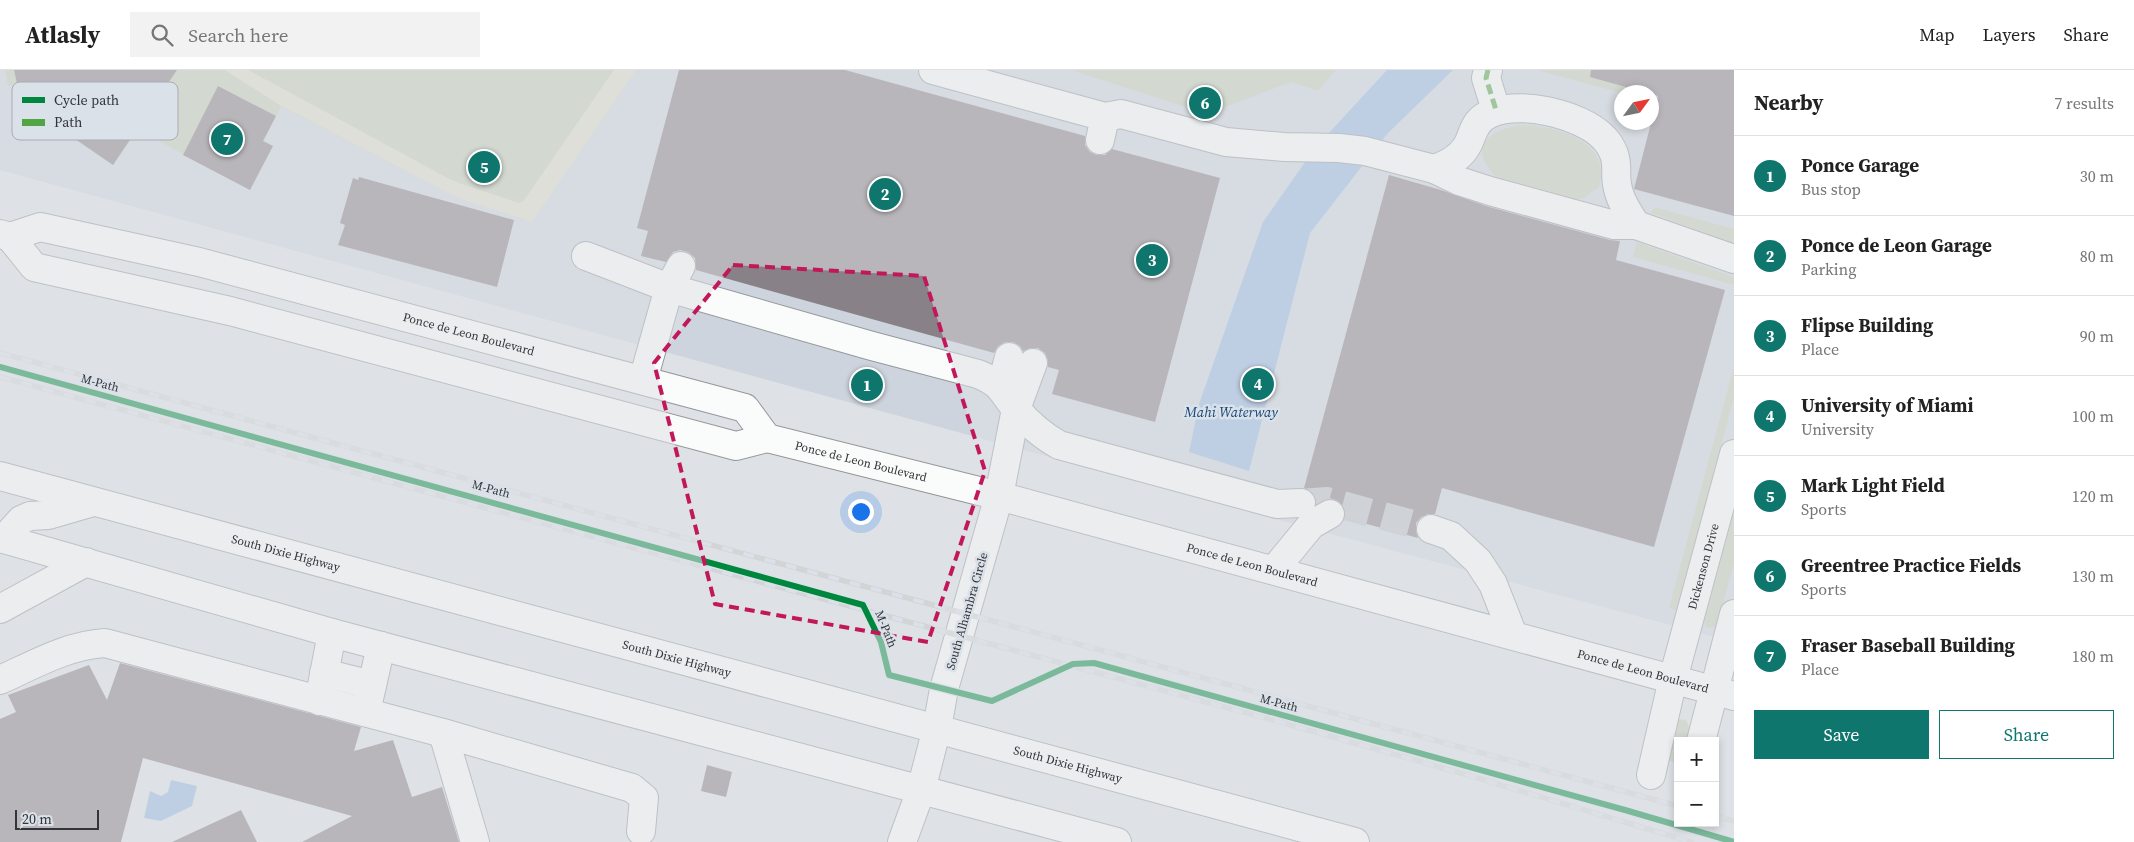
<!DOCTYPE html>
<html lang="en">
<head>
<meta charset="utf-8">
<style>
  :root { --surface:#fff; --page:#f2f2f2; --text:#222; --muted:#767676; --line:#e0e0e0; --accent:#0f766e }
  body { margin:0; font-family:"Source Serif 4",serif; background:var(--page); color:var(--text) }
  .controls { position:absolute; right:15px; bottom:15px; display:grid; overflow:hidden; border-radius:0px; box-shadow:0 2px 8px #0003 }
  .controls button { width:45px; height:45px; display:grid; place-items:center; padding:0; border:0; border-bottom:1px solid var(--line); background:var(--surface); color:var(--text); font:25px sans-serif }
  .compass { position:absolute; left:1614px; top:15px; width:45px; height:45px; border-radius:50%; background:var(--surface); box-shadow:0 2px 8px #0003; rotate:57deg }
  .scale { position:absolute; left:15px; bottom:12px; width:84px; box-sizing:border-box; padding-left:5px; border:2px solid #323437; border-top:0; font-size:14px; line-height:18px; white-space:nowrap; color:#323437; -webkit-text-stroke:4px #dbe1e9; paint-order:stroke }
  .you { position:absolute; left:860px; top:441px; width:18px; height:18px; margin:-12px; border:4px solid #fff; border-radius:50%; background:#1a73e8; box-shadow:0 0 0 8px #1a73e833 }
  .badge { display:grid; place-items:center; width:32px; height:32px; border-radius:50%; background:var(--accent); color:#fff; font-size:16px; font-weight:700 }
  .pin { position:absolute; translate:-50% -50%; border:2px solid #fff; box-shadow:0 1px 5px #0006 }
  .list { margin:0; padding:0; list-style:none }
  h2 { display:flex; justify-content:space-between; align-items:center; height:65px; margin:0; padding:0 20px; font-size:21px }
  h2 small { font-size:16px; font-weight:400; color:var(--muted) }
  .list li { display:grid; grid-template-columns:32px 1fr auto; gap:15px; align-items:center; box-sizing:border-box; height:80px; padding:0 20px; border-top:1px solid var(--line) }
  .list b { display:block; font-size:19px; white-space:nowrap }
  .list p { margin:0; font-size:16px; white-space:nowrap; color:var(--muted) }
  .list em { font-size:16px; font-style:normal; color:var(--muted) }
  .actions { display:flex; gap:10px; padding:15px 20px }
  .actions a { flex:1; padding:11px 0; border:1px solid var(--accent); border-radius:0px; text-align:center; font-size:18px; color:var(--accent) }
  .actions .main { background:var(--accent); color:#fff }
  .icon { flex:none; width:28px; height:28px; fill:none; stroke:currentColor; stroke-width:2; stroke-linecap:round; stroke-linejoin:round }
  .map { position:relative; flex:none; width:1734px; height:772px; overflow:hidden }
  header { display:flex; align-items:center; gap:30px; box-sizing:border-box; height:70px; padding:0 25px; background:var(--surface); border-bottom:1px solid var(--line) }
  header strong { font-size:24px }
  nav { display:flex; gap:28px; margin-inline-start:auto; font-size:18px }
  .search { width:350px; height:45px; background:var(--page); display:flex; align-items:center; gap:12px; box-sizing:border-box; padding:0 18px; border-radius:0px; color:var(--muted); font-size:19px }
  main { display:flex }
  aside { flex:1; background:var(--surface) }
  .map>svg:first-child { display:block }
  .built { fill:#ced4dd; fill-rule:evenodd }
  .green { fill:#c6cfb8 }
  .sand { fill:#e0dcc9 }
  .water { fill:#98b9e1 }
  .building { fill:#898188 }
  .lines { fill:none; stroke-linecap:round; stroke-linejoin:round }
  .minor-tunnel { stroke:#bcbfc3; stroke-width:28; stroke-dasharray:28 14; stroke-linecap:butt }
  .minor-casing { stroke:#96999c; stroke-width:30 }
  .major-casing { stroke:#96999c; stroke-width:30 }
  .highway-casing { stroke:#96999c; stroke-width:30 }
  .minor { stroke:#fafbfb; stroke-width:28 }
  .major { stroke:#fafbfb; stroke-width:28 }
  .highway { stroke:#fafbfb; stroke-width:28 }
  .rail-casing { stroke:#d2d4d5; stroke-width:5.5 }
  .rail { stroke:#dbe1e9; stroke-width:4; stroke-dasharray:11; stroke-linecap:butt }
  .quiet { stroke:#52a545; stroke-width:5; stroke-dasharray:10 5; stroke-linecap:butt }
  .cycleway-casing { stroke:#dbe1e9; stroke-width:9 }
  .cycleway { stroke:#00873e; stroke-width:6 }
  .marked { fill:none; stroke:#c2185b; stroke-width:4; stroke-dasharray:10 6; stroke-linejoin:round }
  .labels { text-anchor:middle; stroke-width:5; stroke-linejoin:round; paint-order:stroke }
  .street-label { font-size:12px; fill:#323437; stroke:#dbe1e9 }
  .water-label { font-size:14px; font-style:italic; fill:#164678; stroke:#dbe1e9 }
  .key { fill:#dbe1e9; stroke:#a8adb4; stroke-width:1 }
  .key-label { font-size:14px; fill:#323437 }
</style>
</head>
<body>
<header>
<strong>Atlasly</strong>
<div class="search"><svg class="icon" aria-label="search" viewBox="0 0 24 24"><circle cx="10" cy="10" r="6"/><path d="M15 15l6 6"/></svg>Search here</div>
<nav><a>Map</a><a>Layers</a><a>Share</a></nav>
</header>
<main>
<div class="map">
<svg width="1734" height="772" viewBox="0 0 1734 772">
  <rect width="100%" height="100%" fill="#dee2e6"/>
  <path class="built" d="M 0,0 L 1734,0 L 1734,572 L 1272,448 L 0,100 ZM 1622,22 L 1652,22 L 1652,52 L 1622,52 Z"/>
  <g class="green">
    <polygon points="5,0 636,0 532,152 458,128 281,36 264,71 273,76 250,120 138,60 113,95 21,32 17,15 8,16"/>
    <polygon points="1071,0 1336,0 1318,21 1291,12 1207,44"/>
    <polygon points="1537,0 1622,0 1647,22 1621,23"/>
    <path d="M 1522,55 C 1556,56 1614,72 1599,117 L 1584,128 L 1573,130 C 1554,125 1522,120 1505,113 C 1498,110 1492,103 1488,97 C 1469,69 1500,58 1522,55 Z"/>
    <polygon points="1654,137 1734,159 1734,173 1651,143"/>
    <polygon points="1637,172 1734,207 1734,215 1633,187"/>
    <polygon points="1734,296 1734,327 1677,541 1669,538"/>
    <polygon points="1734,439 1734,493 1718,552 1715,557 1706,558 1704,552"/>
    <polygon points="1678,649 1686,650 1690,659 1687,671 1678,671 1678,692 1676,693 1668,690 1675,653"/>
  </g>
  <polygon class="sand" points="225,0 248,0 453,111 518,133 523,132 614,0 636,0 532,152 458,128 280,35"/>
  <g class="water">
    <polygon points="1387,0 1453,0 1388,63 1310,163 1249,401 1189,382 1199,334 1263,152 1315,78"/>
    <polygon points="171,710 197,716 192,736 161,751 144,748 150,721 161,726 168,722"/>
  </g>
  <g class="building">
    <polygon points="14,0 177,0 113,95 21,32"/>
    <polygon points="679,0 845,0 1085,66 1085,75 1090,82 1096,85 1105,85 1112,79 1220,108 1155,352 1052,324 1059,300 1048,297 1048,290 1045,283 1038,278 1030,278 1023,281 1020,276 1013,272 1005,272 998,276 994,283 696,200 695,188 688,182 680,180 673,182 666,192 641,186 648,161 637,158"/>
    <polygon points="1591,0 1734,0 1734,146 1634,119 1658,26 1590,7"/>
    <polygon points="218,16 276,46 263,71 273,76 250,120 183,85"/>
    <polygon points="1389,105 1441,120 1486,136 1610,170 1620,171 1616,190 1725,220 1654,477 1442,418 1435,444 1428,444 1421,447 1416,453 1416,461 1418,468 1345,448 1344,437 1338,431 1330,428 1316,434 1314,424 1304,418"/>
    <polygon points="359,107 514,150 497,217 338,175 345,155 340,153 353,108 358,110"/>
    <polygon points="120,593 361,657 354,681 393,670 412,727 442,717 459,772 302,772 352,746 143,688 121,772 0,772 0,649 16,642 8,625 89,595 107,630"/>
    <polygon points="707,695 732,702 726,727 701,721"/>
    <polygon points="241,740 257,772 172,772"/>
  </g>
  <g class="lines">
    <polyline class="minor-tunnel" points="1301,433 1327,431 1431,459"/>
    <g class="minor-casing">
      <g id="minor">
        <polyline points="933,0 1105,47 1121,44 1226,72 1284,77 1339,78 1365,81 1434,99 1459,111 1490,121 1614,155 1636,155 1734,189"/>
        <polyline points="1488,0 1486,8 1496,40"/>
        <polyline points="1100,70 1105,47"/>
        <path d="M 1434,99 C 1449,94 1462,87 1469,72 C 1473,62 1475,53 1484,47 C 1512,27 1582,44 1604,68 C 1608,72 1612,79 1614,84 C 1618,95 1615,104 1617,114 C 1619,129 1628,142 1636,155"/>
        <path d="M 586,186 L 669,218 L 872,276 L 978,304 C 1003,314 1001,322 1017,340 C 1029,354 1043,366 1059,375 L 1277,434 L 1301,433"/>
        <path id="s1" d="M 1033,293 L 1016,339 L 999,426 L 1734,626"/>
        <polyline points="643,310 669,218 681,196"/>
        <polyline points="1001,318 1009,287"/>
        <polyline points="1431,459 1451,466 1478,491 1493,514 1513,565"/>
        <polyline points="1274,500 1311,455 1330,444"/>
        <polyline points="0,539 86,492"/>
        <polyline points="324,603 372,615"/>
        <path d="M 0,610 C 33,595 68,575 105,573 L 443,663 L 475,772"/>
        <polyline points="319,631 332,563"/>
        <polyline points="366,642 381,576"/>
        <polyline points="443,663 632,718 644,728 641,761"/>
        <polyline points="1701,671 1734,544"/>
        <path id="s2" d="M 1651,705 L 1673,609 L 1734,384"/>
        <polyline points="902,772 921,720"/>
      </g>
    </g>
    <g class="major-casing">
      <g id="major">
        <path id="s3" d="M 0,164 L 10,167 L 40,157 L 199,192 L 745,338 L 767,368 L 999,426 L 944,619 L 937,658 L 921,720"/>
        <polyline points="10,167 34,197 230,241 736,376 767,368"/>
      </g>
    </g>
    <g class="highway-casing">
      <g id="highway">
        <path id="s4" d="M 0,406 L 1355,772"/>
        <polyline points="0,468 332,563 1117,772"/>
        <polyline points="4,469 21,450 30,446 48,445 93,432"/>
      </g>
    </g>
    <use href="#minor" class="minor"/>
    <use href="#major" class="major"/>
    <use href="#highway" class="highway"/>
    <g class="rail-casing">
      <g id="rail">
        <polyline points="0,283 1678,736"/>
        <polyline points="0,307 1287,654 1464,704 1691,772"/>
        <polyline points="1715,746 1734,751"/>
      </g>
    </g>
    <use href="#rail" class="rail"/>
    <polyline class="quiet" points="1488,0 1486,8 1496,40"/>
    <g class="cycleway-casing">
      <polyline id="cycleway" points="0,297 863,535 881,572 889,605 992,631 1073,594 1094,593 1625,740 1734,772"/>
    </g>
    <use href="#cycleway" class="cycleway"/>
  </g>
  <path d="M0 0H1734V772H0ZM 733,195 L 924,206 L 985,401 L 928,572 L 715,534 L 654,293 Z" fill="#dee2e6" fill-opacity=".55" fill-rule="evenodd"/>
  <path class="marked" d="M 733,195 L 924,206 L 985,401 L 928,572 L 715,534 L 654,293 Z"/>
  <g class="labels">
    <g class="street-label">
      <text dy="4" stroke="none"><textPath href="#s3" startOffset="484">Ponce de Leon Boulevard</textPath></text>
      <text transform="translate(100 313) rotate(15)" y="4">M-Path</text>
      <text dy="4" stroke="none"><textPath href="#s3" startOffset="904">Ponce de Leon Boulevard</textPath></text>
      <text transform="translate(491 419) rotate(15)" y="4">M-Path</text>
      <text dy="4" stroke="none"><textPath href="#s4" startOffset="296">South Dixie Highway</textPath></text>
      <text dy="4" stroke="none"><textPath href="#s1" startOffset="400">Ponce de Leon Boulevard</textPath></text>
      <text dy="4" stroke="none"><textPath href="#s2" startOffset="215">Dickenson Drive</textPath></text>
      <text transform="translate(967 541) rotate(-74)" y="4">South Alhambra Circle</text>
      <text transform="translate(886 559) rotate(68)" y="4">M-Path</text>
      <text dy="4" stroke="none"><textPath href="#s4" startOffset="701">South Dixie Highway</textPath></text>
      <text dy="4" stroke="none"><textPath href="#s1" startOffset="805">Ponce de Leon Boulevard</textPath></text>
      <text transform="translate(1279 633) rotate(15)" y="4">M-Path</text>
      <text dy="4" stroke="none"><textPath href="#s4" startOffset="1106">South Dixie Highway</textPath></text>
    </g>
    <g class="water-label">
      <text x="1231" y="347">Mahi Waterway</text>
    </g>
  </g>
  <rect x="12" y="12" width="166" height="58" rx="8" class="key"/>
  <rect x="22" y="27" width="23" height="6" fill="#00873e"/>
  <rect x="22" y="49" width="23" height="7" fill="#52a545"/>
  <g class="key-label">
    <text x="54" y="35">Cycle path</text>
    <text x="54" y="57">Path</text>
  </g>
</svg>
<div class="controls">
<button>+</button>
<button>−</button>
</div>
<svg class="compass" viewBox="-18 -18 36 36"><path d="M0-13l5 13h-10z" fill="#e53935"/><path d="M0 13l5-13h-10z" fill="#767676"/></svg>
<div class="scale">20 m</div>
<div class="you"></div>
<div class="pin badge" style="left:867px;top:315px">1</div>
<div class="pin badge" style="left:885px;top:124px">2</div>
<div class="pin badge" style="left:1152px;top:190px">3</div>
<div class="pin badge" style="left:1258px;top:314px">4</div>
<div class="pin badge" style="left:484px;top:97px">5</div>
<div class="pin badge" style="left:1205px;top:33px">6</div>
<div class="pin badge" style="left:227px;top:69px">7</div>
</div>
<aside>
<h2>Nearby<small>7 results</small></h2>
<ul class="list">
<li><span class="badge">1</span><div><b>Ponce Garage</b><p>Bus stop</p></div><em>30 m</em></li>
<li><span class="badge">2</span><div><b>Ponce de Leon Garage</b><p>Parking</p></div><em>80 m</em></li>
<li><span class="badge">3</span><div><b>Flipse Building</b><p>Place</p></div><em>90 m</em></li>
<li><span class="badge">4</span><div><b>University of Miami</b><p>University</p></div><em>100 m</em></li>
<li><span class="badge">5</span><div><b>Mark Light Field</b><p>Sports</p></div><em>120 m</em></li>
<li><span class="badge">6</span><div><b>Greentree Practice Fields</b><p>Sports</p></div><em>130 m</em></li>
<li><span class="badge">7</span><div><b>Fraser Baseball Building</b><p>Place</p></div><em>180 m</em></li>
</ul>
<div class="actions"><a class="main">Save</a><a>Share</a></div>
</aside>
</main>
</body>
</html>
